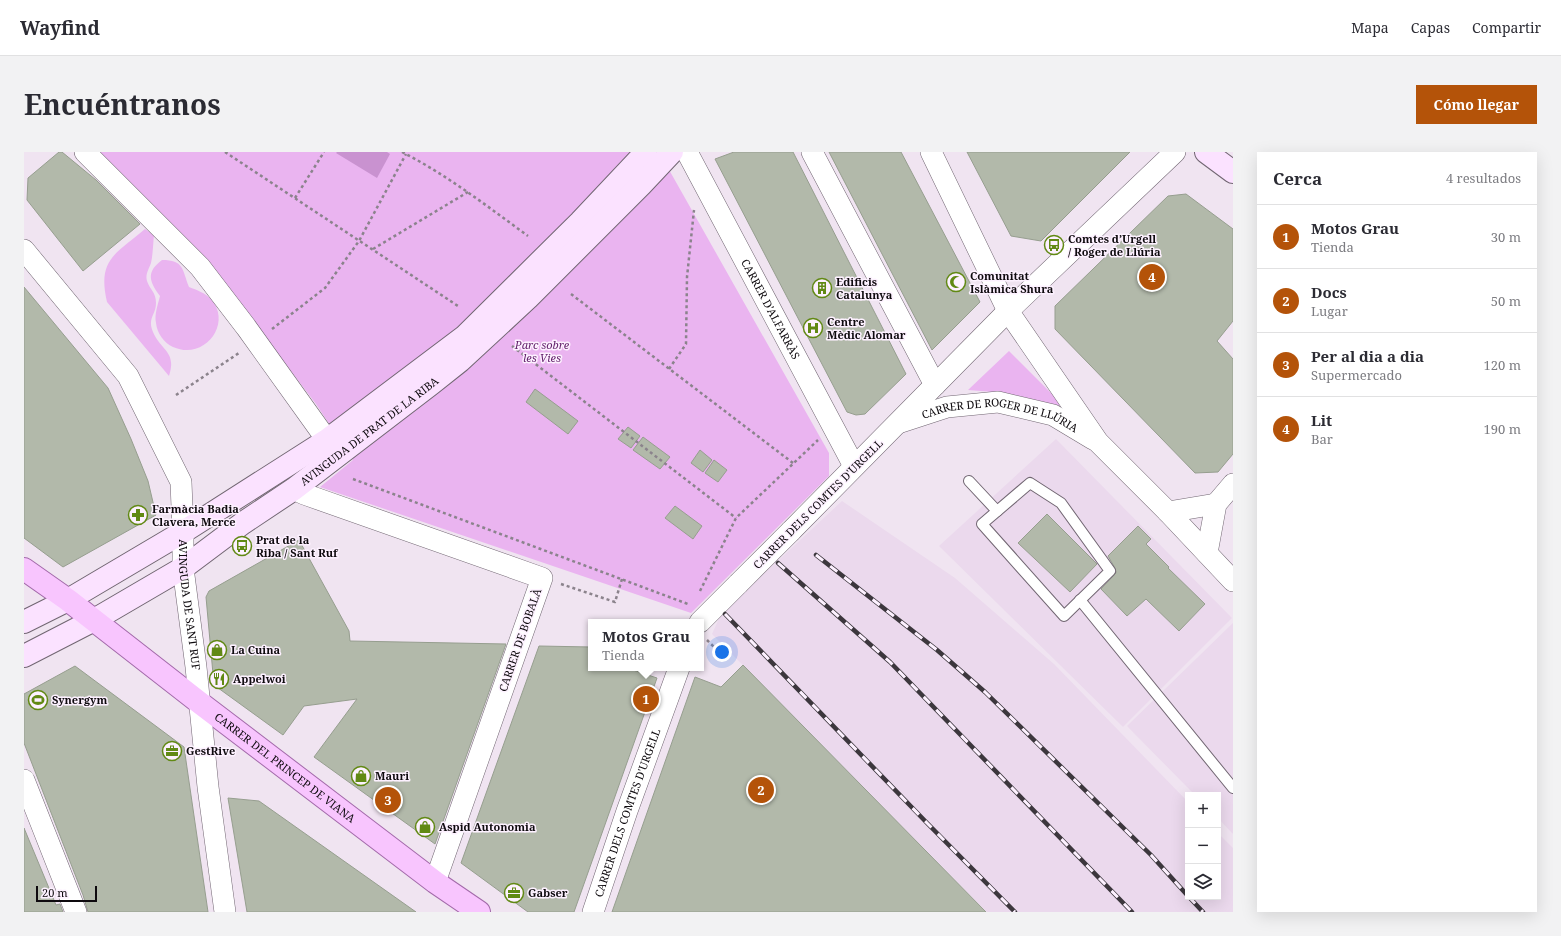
<!DOCTYPE html>
<html lang="es">
<head>
<meta charset="utf-8">
<style>
  :root { --surface:#fff; --page:#f2f2f3; --text:#2b2b33; --muted:#7c7c81; --line:#e1e1e2; --accent:#b45309 }
  body { margin:0; font-family:"Noto Serif",serif; background:var(--page); color:var(--text) }
  .controls { position:absolute; right:12px; bottom:12px; display:grid; overflow:hidden; border-radius:0px; box-shadow:0 4px 16px #0002 }
  .controls button { width:36px; height:36px; display:grid; place-items:center; padding:0; border:0; border-bottom:1px solid var(--line); background:var(--surface); color:var(--text); font:20px sans-serif }
  .scale { position:absolute; left:12px; bottom:10px; width:61px; box-sizing:border-box; padding-left:4px; border:2px solid #0e0a0e; border-top:0; font-size:11px; line-height:14px; white-space:nowrap; color:#0e0a0e; -webkit-text-stroke:3px #fdf1ff; paint-order:stroke }
  .you { position:absolute; left:698px; top:500px; width:14px; height:14px; margin:-10px; border:3px solid #fff; border-radius:50%; background:#1a73e8; box-shadow:0 0 0 6px #1a73e833 }
  .badge { display:grid; place-items:center; width:26px; height:26px; border-radius:50%; background:var(--accent); color:#fff; font-size:13px; font-weight:700 }
  .pin { position:absolute; translate:-50% -50%; border:2px solid #fff; box-shadow:0 1px 4px #0006 }
  .popup { position:absolute; left:564px; top:467px; width:116px; height:52px; box-sizing:border-box; display:grid; place-content:center; border-radius:0px; background:var(--surface); filter:drop-shadow(0 1px 3px #0005); font-size:13px; white-space:nowrap; color:var(--muted) }
  .popup b { font-size:15px; color:var(--text) }
  .popup::after { content:''; position:absolute; left:50%; top:100%; margin-left:-8px; border:8px solid transparent; border-top-color:var(--surface) }
  .list { margin:0; padding:0; list-style:none }
  h2 { display:flex; justify-content:space-between; align-items:center; height:52px; margin:0; padding:0 16px; font-size:17px }
  h2 small { font-size:13px; font-weight:400; color:var(--muted) }
  .list li { display:grid; grid-template-columns:26px 1fr auto; gap:12px; align-items:center; box-sizing:border-box; height:64px; padding:0 16px; border-top:1px solid var(--line) }
  .list b { display:block; font-size:15px; white-space:nowrap }
  .list p { margin:0; font-size:13px; white-space:nowrap; color:var(--muted) }
  .list em { font-size:13px; font-style:normal; color:var(--muted) }
  .icon { flex:none; width:22px; height:22px; fill:none; stroke:currentColor; stroke-width:2; stroke-linecap:round; stroke-linejoin:round }
  .map { position:relative; flex:none; width:1209px; height:760px; overflow:hidden; border-radius:0px }
  header { display:flex; align-items:center; gap:24px; box-sizing:border-box; height:56px; padding:0 20px; background:var(--surface); border-bottom:1px solid var(--line) }
  header strong { font-size:19px }
  nav { display:flex; gap:22px; margin-inline-start:auto; font-size:14px }
  .intro { display:flex; align-items:center; justify-content:space-between; box-sizing:border-box; height:96px; padding:0 24px }
  h1 { margin:0; font-size:28px }
  .button { padding:10px 18px; border-radius:0px; background:var(--accent); color:#fff; font-size:14px; font-weight:700 }
  main { display:flex; gap:24px; padding:0 24px }
  aside { flex:1; background:var(--surface); border-radius:0px; box-shadow:0 4px 16px #0002 }
  .map>svg:first-child { display:block }
  .built { fill:#ebd9ed }
  .green { fill:#eab4f0 }
  .water { fill:#c992d0 }
  .building { fill:#b2b9aa; stroke:#969e8f }
  .lines { fill:none; stroke-linecap:round; stroke-linejoin:round }
  .lane-casing { stroke:#716672; stroke-width:12 }
  .street-casing { stroke:#716672; stroke-width:22 }
  .secondary-casing { stroke:#716672; stroke-width:24 }
  .primary-casing { stroke:#a36aaa; stroke-width:24 }
  .path { stroke:#8b838c; stroke-width:2.5; stroke-dasharray:3 3; stroke-linecap:butt }
  .lane { stroke:#fff; stroke-width:10 }
  .street { stroke:#fff; stroke-width:21 }
  .secondary { stroke:#fbe2ff; stroke-width:22 }
  .primary { stroke:#f8c5fe; stroke-width:22 }
  .rail-casing { stroke:#3c373d; stroke-width:4.5 }
  .rail { stroke:#fdf1ff; stroke-width:3; stroke-dasharray:9; stroke-linecap:butt }
  .street-bridge-casing { stroke:#716672; stroke-width:22; stroke-linecap:butt }
  .street-bridge { stroke:#fff; stroke-width:21 }
  .labels { text-anchor:middle; stroke-width:3; stroke-linejoin:round; paint-order:stroke }
  .poi-label { font-size:11px; font-weight:bold; fill:#0e0a0e; stroke:#fdf1ff; text-anchor:start }
  .street-label { font-size:11px; fill:#0e0a0e; stroke:#fdf1ff }
  .park-label { font-size:11px; font-style:italic; fill:#64226d; stroke:#fdf1ff }
</style>
</head>
<body>
<header>
<strong>Wayfind</strong>
<nav><a>Mapa</a><a>Capas</a><a>Compartir</a></nav>
</header>
<div class="intro"><h1>Encuéntranos</h1><a class="button">Cómo llegar</a></div>
<main>
<div class="map">
<svg width="1209" height="760" viewBox="0 0 1209 760">
  <rect width="100%" height="100%" fill="#f0e4f1"/>
  <g class="built">
    <polygon points="1032,287 1208,466 1099,575 915,394"/>
    <polygon points="818,349 931,426 1030,512 1164,650 1164,745 1194,745 1194,681 1209,696 1209,760 963,760 688,482 697,462"/>
    <polygon points="1209,471 1209,682 1194,666 1194,643 1171,643 1103,574"/>
  </g>
  <g class="green">
    <polygon points="71,0 635,0 805,301 805,324 667,461 296,335 329,308 292,252 203,135"/>
    <path d="M 121,77 L 130,83 C 129,92 129,102 127,111 C 125,117 121,122 123,129 C 126,138 132,140 132,151 C 132,163 123,166 129,180 C 137,199 153,199 145,224 L 83,150 C 73,107 92,102 121,77 Z"/>
    <path d="M 138,108 C 160,108 158,117 165,135 C 173,138 181,141 187,147 C 209,172 180,209 149,195 C 140,191 133,181 132,171 C 130,163 134,152 136,144 C 125,129 122,120 138,108 Z"/>
    <path d="M 985,199 L 1037,251 L 1033,257 C 1005,243 975,240 944,238 Z"/>
  </g>
  <polygon class="water" points="313,0 363,0 366,2 353,26 312,1"/>
  <g class="building">
    <polygon points="35,0 38,0 72,28 116,72 59,119 3,48 4,26"/>
    <polygon points="710,0 769,0 882,222 841,262 832,263 823,260 691,7"/>
    <polygon points="805,0 877,0 956,150 908,198"/>
    <polygon points="943,0 1106,0 1017,89 987,84"/>
    <polygon points="1162,42 1209,77 1209,169 1193,189 1209,207 1209,302 1194,320 1171,321 1031,177 1031,154 1144,44"/>
    <polygon points="0,135 84,236 107,287 124,329 132,363 39,415 0,386"/>
    <polygon points="511,237 554,269 544,282 502,250"/>
    <polygon points="604,275 616,284 607,296 594,287"/>
    <polygon points="619,285 646,305 636,317 609,298"/>
    <polygon points="676,298 688,308 679,320 667,311"/>
    <polygon points="690,308 703,318 694,330 681,321"/>
    <polygon points="651,354 678,374 669,387 641,366"/>
    <polygon points="1023,362 1073,412 1046,440 994,391"/>
    <polygon points="1114,374 1127,387 1122,392 1145,415 1144,416 1181,452 1155,479 1122,447 1103,464 1077,437 1092,421 1091,416 1084,404"/>
    <polygon points="275,388 325,479 326,489 482,492 411,692 290,605 333,547 280,554 259,583 190,533 182,445 185,439"/>
    <polygon points="515,494 567,495 567,516 603,516 633,526 550,760 504,760 437,711"/>
    <polygon points="719,513 962,760 588,760 671,525 697,535"/>
    <polygon points="51,514 160,595 184,760 64,760 59,743 0,591 0,542"/>
    <polygon points="204,646 235,649 392,760 223,760"/>
    <polygon points="0,676 32,753 36,752 39,760 0,760"/>
  </g>
  <g class="lines">
    <g class="lane-casing">
      <g id="lane">
        <polyline points="945,329 973,359"/>
        <polygon points="1006,331 1037,351 1086,419 1040,464 958,372"/>
        <polyline points="1056,448 1209,636"/>
      </g>
    </g>
    <g class="street-casing">
      <g id="street">
        <polyline points="61,0 176,115 222,175 303,288"/>
        <path id="s1" d="M 663,0 L 830,314"/>
        <polyline points="788,0 911,233"/>
        <polyline points="907,0 984,159 1074,290 1144,360 1209,429"/>
        <path id="s2" d="M 0,98 L 104,224 L 157,330 L 159,380 L 159,416 L 172,515 L 184,635 L 201,760"/>
        <path id="s3" d="M 877,270 L 923,255 L 974,250 L 1029,263 L 1069,287"/>
        <polyline points="270,337 280,342 518,426 411,730"/>
        <polyline points="1144,360 1192,352"/>
        <polyline points="767,379 984,159 1151,0"/>
        <polyline points="1183,401 1192,352 1209,332"/>
        <polyline points="676,470 714,432"/>
        <polyline points="0,628 52,760"/>
        <path id="s4" d="M 569,760 L 603,659 L 655,516"/>
      </g>
    </g>
    <g class="secondary-casing">
      <g id="secondary">
        <polyline points="1182,0 1209,20"/>
        <polyline points="0,470 44,448 159,380 303,288 441,184 556,70 622,0"/>
        <path id="s5" d="M 0,504 L 70,468 L 159,416 L 219,371 L 270,337 L 407,232 L 436,209 L 504,146 L 617,33 L 648,0"/>
      </g>
    </g>
    <g class="primary-casing">
      <g id="primary">
        <path id="s6" d="M 0,417 L 44,448 L 176,551 L 411,730 L 455,760"/>
      </g>
    </g>
    <g class="path">
      <polyline points="201,0 434,154"/>
      <path d="M 378,0 C 423,23 463,54 504,84"/>
      <polyline points="271,46 300,0"/>
      <polyline points="349,97 444,40"/>
      <polyline points="547,142 769,311"/>
      <polyline points="248,177 301,136 335,89 382,2"/>
      <polyline points="488,194 712,366"/>
      <polyline points="645,217 662,192 663,125 670,58"/>
      <polyline points="152,243 215,201"/>
      <polyline points="329,327 664,452"/>
      <polyline points="537,432 591,450 598,427"/>
      <polyline points="676,439 712,366 794,288"/>
      <polyline points="683,488 700,505"/>
    </g>
    <use href="#lane" class="lane"/>
    <use href="#street" class="street"/>
    <use href="#secondary" class="secondary"/>
    <use href="#primary" class="primary"/>
    <g class="rail-casing">
      <g id="rail">
        <polyline points="792,403 913,498 961,540 1127,703 1164,744"/>
        <polyline points="754,411 866,510 1108,760"/>
        <polyline points="701,462 903,671 991,760"/>
        <polyline points="1165,745 1179,760"/>
      </g>
    </g>
    <use href="#rail" class="rail"/>
    <g class="street-bridge-casing">
      <polyline id="street-bridge" points="714,432 767,379"/>
    </g>
    <use href="#street-bridge" class="street-bridge"/>
  </g>
  <defs>
    <g id="bus-ring" transform="scale(1)"><circle r="9.5" fill="#fdf1ff" stroke="#618914" stroke-width="1.5"/><path d="M-5-6H5V4H4V6H2V4H-2V6H-4V4H-5ZM-3.5-4V0h7V-4ZM-3.5 1.2v1.5H-2V1.2ZM2 1.2v1.5H3.5V1.2Z" fill="#618914"/></g>
    <g id="mosque-ring" transform="scale(1)"><circle r="9.5" fill="#fdf1ff" stroke="#618914" stroke-width="1.5"/><path d="M3.5-4.9A6 6 0 1 0 3.5 4.9A5 5 0 1 1 3.5-4.9Z" fill="#618914"/></g>
    <g id="building-ring" transform="scale(1)"><circle r="9.5" fill="#fdf1ff" stroke="#618914" stroke-width="1.5"/><path d="M-4-6H4V6H1V3H-1V6H-4ZM-2.5-4.3h1.7v1.8h-1.7ZM.8-4.3h1.7v1.8H.8ZM-2.5-1h1.7V.8h-1.7ZM.8-1h1.7V.8H.8Z" fill="#618914"/></g>
    <g id="hospital-ring" transform="scale(1)"><circle r="9.5" fill="#fdf1ff" stroke="#618914" stroke-width="1.5"/><path d="M-5-5h3v3.5h4V-5h3V5h-3V1.5h-4V5h-3Z" fill="#618914"/></g>
    <g id="pharmacy-ring" transform="scale(1)"><circle r="9.5" fill="#fdf1ff" stroke="#618914" stroke-width="1.5"/><path d="M-2-6h4v4h4v4h-4v4h-4v-4h-4v-4h4Z" fill="#618914"/></g>
    <g id="shop-ring" transform="scale(1)"><circle r="9.5" fill="#fdf1ff" stroke="#618914" stroke-width="1.5"/><path d="M-5-2.5h2.3a2.7 3.5 0 0 1 5.4 0H5L5.5 6h-11ZM-1.5-2.5h3a1.5 2.3 0 0 0-3 0Z" fill="#618914"/></g>
    <g id="restaurant-ring" transform="scale(1)"><circle r="9.5" fill="#fdf1ff" stroke="#618914" stroke-width="1.5"/><path d="M-5-6h1v4h1v-4h1v4h1v-4h1v5L-1.5 .5V6h-2V.5L-5-1ZM5-6V6H3V1.5H1.5Q1.5-4 5-6Z" fill="#618914"/></g>
    <g id="stadium-ring" transform="scale(1)"><circle r="9.5" fill="#fdf1ff" stroke="#618914" stroke-width="1.5"/><path d="M0-5a6.5 5 0 1 0 0 10a6.5 5 0 1 0 0-10ZM-3.5-1.8h7v3.6h-7Z" fill="#618914"/></g>
    <g id="office-ring" transform="scale(1)"><circle r="9.5" fill="#fdf1ff" stroke="#618914" stroke-width="1.5"/><path d="M-6-3h4V-5.5h4V-3h4V5H-6ZM-1-4.5V-3h2v-1.5ZM-6 0V1H6V0Z" fill="#618914"/></g>
  </defs>
  <g fill-rule="evenodd">
    <use href="#bus-ring" x="1030" y="93"/>
    <use href="#mosque-ring" x="932" y="130"/>
    <use href="#building-ring" x="798" y="136"/>
    <use href="#hospital-ring" x="789" y="176"/>
    <use href="#pharmacy-ring" x="114" y="363"/>
    <use href="#bus-ring" x="218" y="394"/>
    <use href="#shop-ring" x="193" y="498"/>
    <use href="#restaurant-ring" x="195" y="527"/>
    <use href="#stadium-ring" x="14" y="548"/>
    <use href="#office-ring" x="148" y="599"/>
    <use href="#shop-ring" x="337" y="624"/>
    <use href="#shop-ring" x="401" y="675"/>
    <use href="#office-ring" x="490" y="741"/>
  </g>
  <g class="labels">
    <g class="poi-label">
      <text x="1044" y="91">Comtes d’Urgell<tspan x="1044" dy="13">/ Roger de Llúria</tspan></text>
      <text x="946" y="128">Comunitat<tspan x="946" dy="13">Islàmica Shura</tspan></text>
      <text x="812" y="134">Edificis<tspan x="812" dy="13">Catalunya</tspan></text>
      <text x="803" y="174">Centre<tspan x="803" dy="13">Mèdic Alomar</tspan></text>
      <text x="128" y="361">Farmàcia Badia<tspan x="128" dy="13">Clavera, Merce</tspan></text>
      <text x="232" y="392">Prat de la<tspan x="232" dy="13">Riba / Sant Ruf</tspan></text>
      <text x="207" y="502">La Cuina</text>
      <text x="209" y="531">Appelwoi</text>
      <text x="28" y="552">Synergym</text>
      <text x="162" y="603">GestRive</text>
      <text x="351" y="628">Mauri</text>
      <text x="415" y="679">Aspid Autonomia</text>
      <text x="504" y="745">Gabser</text>
    </g>
    <g class="street-label">
      <text dy="4" stroke="none"><textPath href="#s1" startOffset="178">CARRER D'ALFARRÀS</textPath></text>
      <text dy="4" stroke="none"><textPath href="#s3" startOffset="103">CARRER DE ROGER DE LLÚRIA</textPath></text>
      <text dy="4" stroke="none"><textPath href="#s5" startOffset="413">AVINGUDA DE PRAT DE LA RIBA</textPath></text>
      <text transform="translate(794 352) rotate(-45)" y="4">CARRER DELS COMTES D'URGELL</text>
      <text dy="4" stroke="none"><textPath href="#s2" startOffset="405">AVINGUDA DE SANT RUF</textPath></text>
      <text transform="translate(496 488) rotate(-71)" y="4">CARRER DE BOBALÀ</text>
      <text dy="4" stroke="none"><textPath href="#s6" startOffset="328">CARRER DEL PRINCEP DE VIANA</textPath></text>
      <text dy="4" stroke="none"><textPath href="#s4" startOffset="105">CARRER DELS COMTES D'URGELL</textPath></text>
    </g>
    <g class="park-label">
      <text x="518" y="197">Parc sobre<tspan x="518" dy="13">les Vies</tspan></text>
    </g>
  </g>
</svg>
<div class="controls">
<button>+</button>
<button>−</button>
<button><svg class="icon" aria-label="layers" viewBox="0 0 24 24"><path d="M12 4l9 5-9 5-9-5zM3 14l9 5 9-5"/></svg></button>
</div>
<div class="scale">20 m</div>
<div class="you"></div>
<div class="pin badge" style="left:622px;top:547px">1</div>
<div class="popup"><b>Motos Grau</b>Tienda</div>
<div class="pin badge" style="left:737px;top:638px">2</div>
<div class="pin badge" style="left:364px;top:648px">3</div>
<div class="pin badge" style="left:1128px;top:125px">4</div>
</div>
<aside>
<h2>Cerca<small>4 resultados</small></h2>
<ul class="list">
<li><span class="badge">1</span><div><b>Motos Grau</b><p>Tienda</p></div><em>30 m</em></li>
<li><span class="badge">2</span><div><b>Docs</b><p>Lugar</p></div><em>50 m</em></li>
<li><span class="badge">3</span><div><b>Per al dia a dia</b><p>Supermercado</p></div><em>120 m</em></li>
<li><span class="badge">4</span><div><b>Lit</b><p>Bar</p></div><em>190 m</em></li>
</ul>
</aside>
</main>
</body>
</html>
